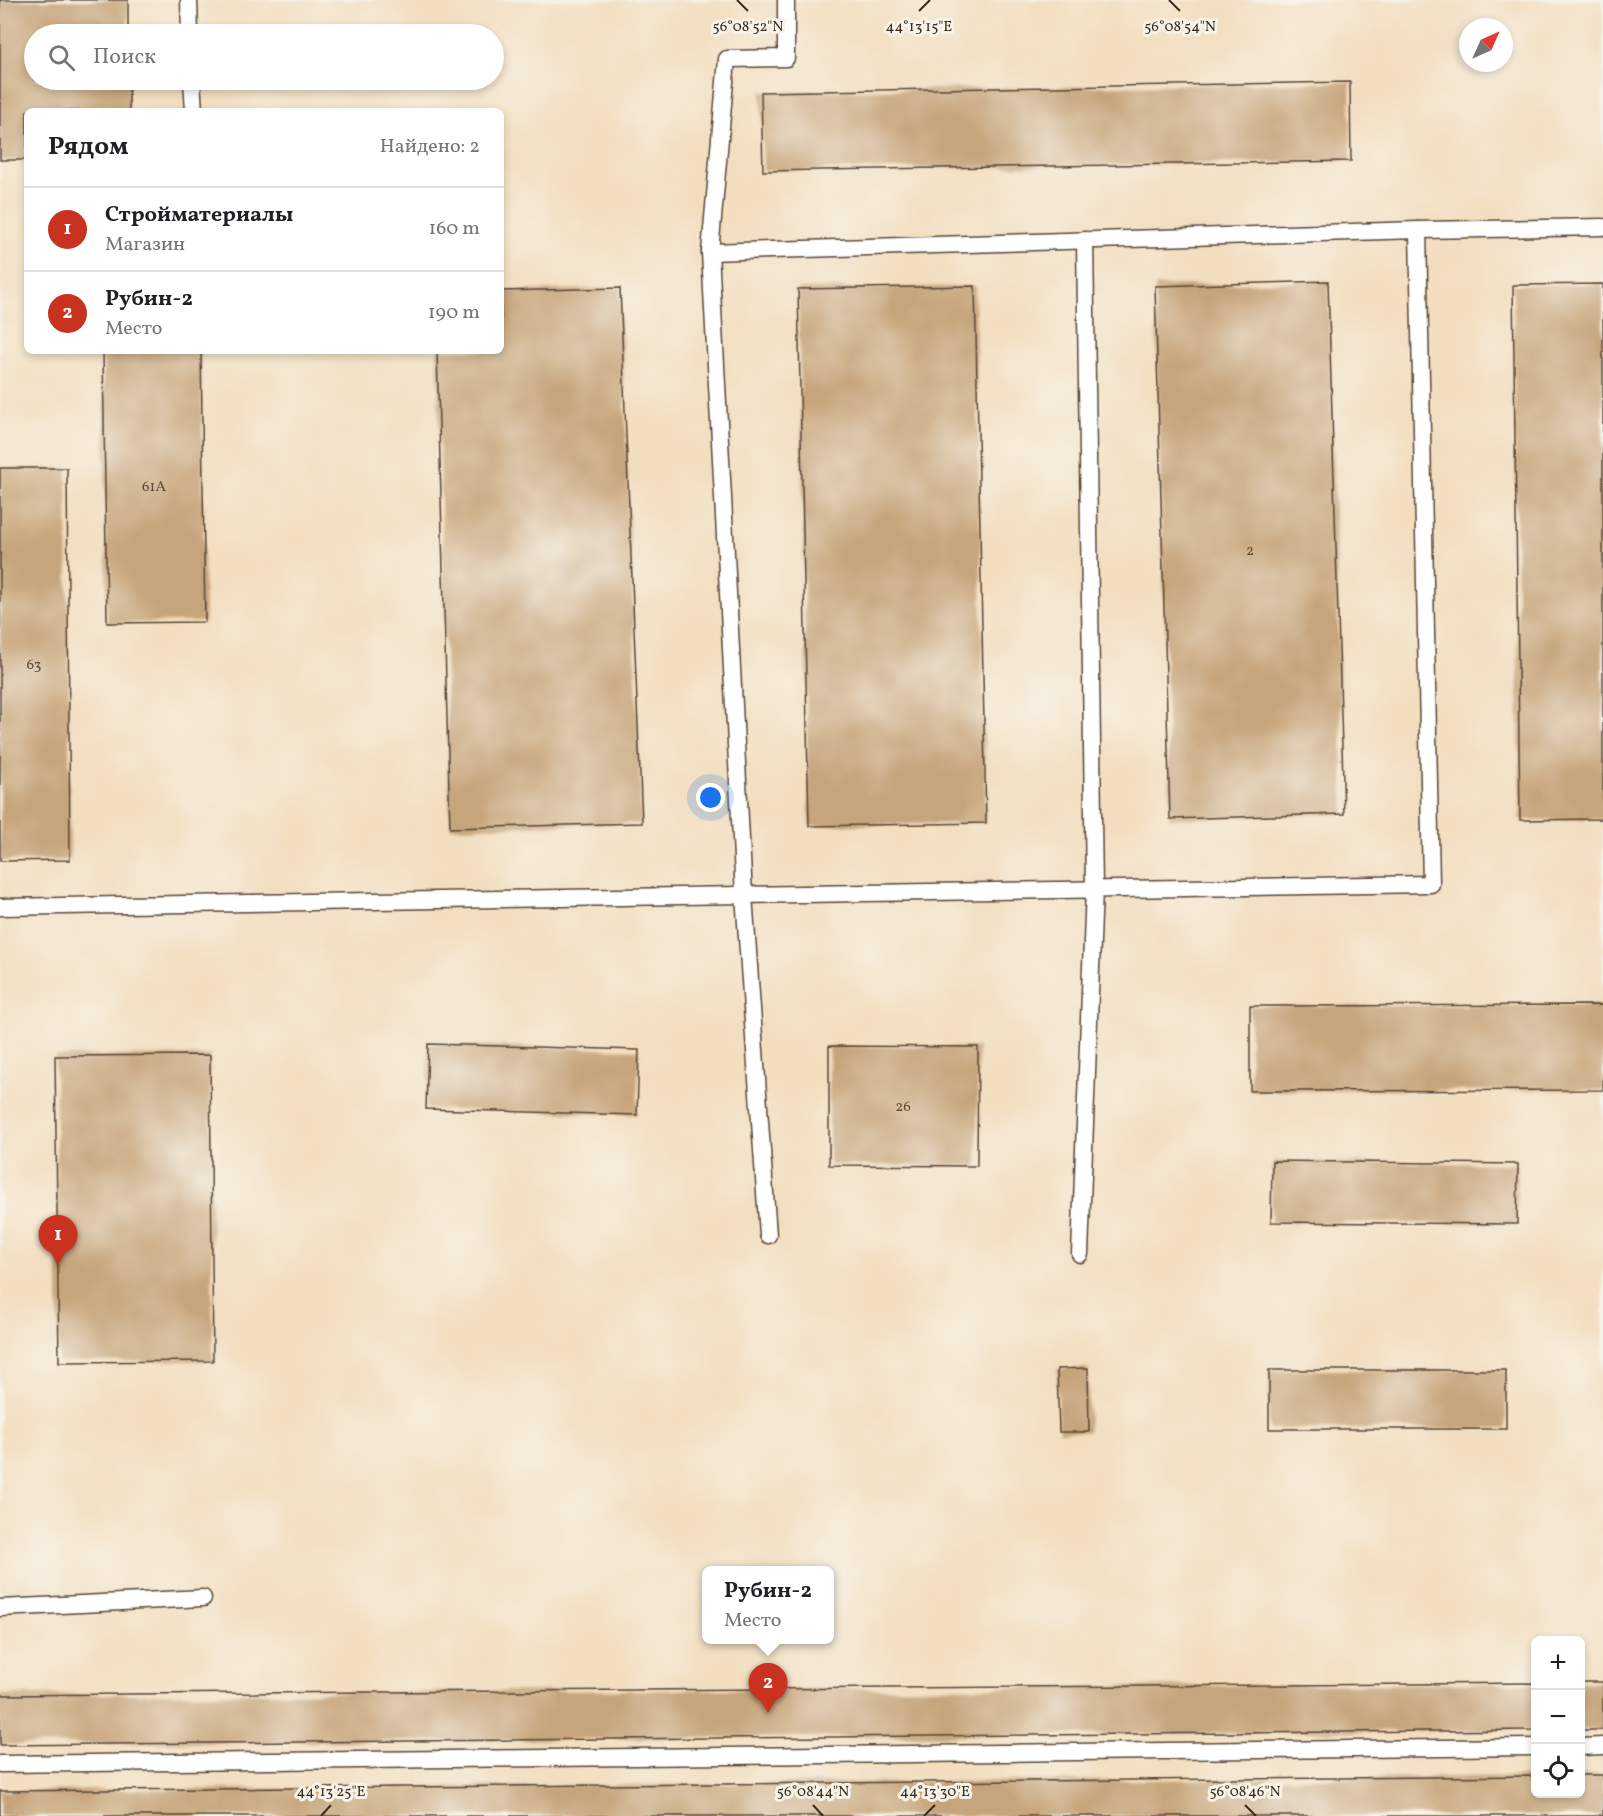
<!DOCTYPE html>
<html lang="ru">
<head>
<meta charset="utf-8">
<style>
  :root { --surface:#fff; --page:#f6f6f6; --text:#202124; --muted:#757577; --line:#e0e0e0; --accent:#c8321e }
  body { margin:0; font-family:Vollkorn,serif; background:var(--page); color:var(--text) }
  .controls { position:absolute; right:18px; bottom:18px; display:grid; overflow:hidden; border-radius:9px; box-shadow:0 3px 9px #0003 }
  .controls button { width:54px; height:54px; display:grid; place-items:center; padding:0; border:0; border-bottom:2px solid var(--line); background:var(--surface); color:var(--text); font:30px sans-serif }
  .compass { position:absolute; left:1459px; top:18px; width:54px; height:54px; border-radius:50%; background:var(--surface); box-shadow:0 3px 9px #0003; rotate:45deg }
  .you { position:absolute; left:711px; top:798px; width:21px; height:21px; margin:-15px; border:4px solid #fff; border-radius:50%; background:#1a73e8; box-shadow:0 0 0 9px #1a73e833 }
  .badge { display:grid; place-items:center; width:39px; height:39px; border-radius:50%; background:var(--accent); color:#fff; font-size:20px; font-weight:700 }
  .pin { position:absolute; translate:-50% -50px; filter:drop-shadow(0 2px 3px #0008) }
  .pin::after { content:''; position:absolute; top:32px; width:21px; height:18px; background:inherit; clip-path:polygon(0 0,100% 0,50% 100%) }
  .popup { position:absolute; left:702px; top:1566px; width:132px; height:78px; box-sizing:border-box; display:grid; place-content:center; border-radius:9px; background:var(--surface); filter:drop-shadow(0 2px 4px #0005); font-size:20px; white-space:nowrap; color:var(--muted) }
  .popup b { font-size:22px; color:var(--text) }
  .popup::after { content:''; position:absolute; left:50%; top:100%; margin-left:-12px; border:12px solid transparent; border-top-color:var(--surface) }
  .list { margin:0; padding:0; list-style:none }
  h2 { display:flex; justify-content:space-between; align-items:center; height:78px; margin:0; padding:0 24px; font-size:26px }
  h2 small { font-size:20px; font-weight:400; color:var(--muted) }
  .list li { display:grid; grid-template-columns:39px 1fr auto; gap:18px; align-items:center; box-sizing:border-box; height:84px; padding:0 24px; border-top:2px solid var(--line) }
  .list b { display:block; font-size:22px; white-space:nowrap }
  .list p { margin:0; font-size:20px; white-space:nowrap; color:var(--muted) }
  .list em { font-size:20px; font-style:normal; color:var(--muted) }
  .icon { flex:none; width:33px; height:33px; fill:none; stroke:currentColor; stroke-width:2; stroke-linecap:round; stroke-linejoin:round }
  .map { position:relative; flex:none; width:1603px; height:1816px; overflow:hidden }
  .search { position:absolute; background:var(--surface); box-shadow:0 3px 9px #0003; left:24px; top:24px; width:480px; height:66px; display:flex; align-items:center; gap:15px; box-sizing:border-box; padding:0 21px; border-radius:33px; color:var(--muted); font-size:22px }
  .panel { position:absolute; background:var(--surface); box-shadow:0 3px 9px #0003; left:24px; top:108px; width:480px; height:246px; border-radius:9px }
  .map>svg:first-child { display:block }
  .building { fill:#c7a57b }
  .lines { fill:none; stroke-linecap:round; stroke-linejoin:round }
  .lane-casing { stroke:#574536; stroke-width:19 }
  .lane { stroke:#fff; stroke-width:16 }
  .ticks { fill:none; stroke:#3b2a1e; stroke-width:2 }
  .labels { text-anchor:middle; stroke-width:6; stroke-linejoin:round; paint-order:stroke }
  .number-label { font-size:15px; fill:#5e4935 }
  .ticks-label { font-size:15px; text-anchor:middle; fill:#3b2a1e; stroke:#f7f3e8; stroke-width:6; stroke-linejoin:round; paint-order:stroke }
</style>
</head>
<body>
<div class="map">
<svg width="1603" height="1816" viewBox="0 0 1603 1816">
  <rect width="100%" height="100%" fill="#f7f3e8"/>
  <filter id="ink" filterUnits="userSpaceOnUse"><feTurbulence type="fractalNoise" baseFrequency=".0167" numOctaves="2"/><feDisplacementMap in="SourceGraphic" scale="12" xChannelSelector="R" yChannelSelector="G"/><feConvolveMatrix kernelMatrix="1 2 1 2 8 2 1 2 1" color-interpolation-filters="sRGB"/></filter>
  <filter id="wash" filterUnits="userSpaceOnUse"><feTurbulence type="fractalNoise" baseFrequency=".008" numOctaves="4" result="noise"/><feDisplacementMap in="SourceGraphic" scale="24" xChannelSelector="R" yChannelSelector="G"/><feGaussianBlur stdDeviation="1.35" result="paint"/><feColorMatrix in="noise" values="0 0 0 0 0 0 0 0 0 0 0 0 0 0 0 0 0 1.4 0 .05"/><feComposite in="paint" operator="in"/></filter>
  <g filter="url(#wash)">
    <rect width="100%" height="100%" fill="#f3dec0"/>
    <g id="blocks">
      <g class="building">
        <polygon points="0,0 128,0 128,34 34,34 34,80 129,80 129,111 27,111 27,160 0,160"/>
        <polygon points="1350,82 1351,161 763,171 761,92"/>
        <polygon points="1328,281 1344,814 1170,819 1155,286"/>
        <polygon points="1603,284 1603,819 1520,820 1513,285"/>
        <polygon points="975,286 986,823 809,826 798,289"/>
        <polygon points="620,288 642,823 450,828 437,351 501,351 501,291"/>
        <polygon points="103,351 201,351 205,622 107,623"/>
        <polygon points="0,468 67,468 70,860 0,861"/>
        <polygon points="1603,1005 1603,1090 1250,1091 1250,1006"/>
        <polygon points="428,1044 639,1050 637,1115 426,1109"/>
        <polygon points="829,1046 978,1047 977,1166 829,1165"/>
        <polygon points="210,1055 213,1361 59,1362 55,1056"/>
        <polygon points="1272,1161 1518,1164 1517,1224 1271,1222"/>
        <polygon points="1088,1368 1089,1432 1059,1432 1057,1369"/>
        <rect x="1269" y="1370" width="237" height="59"/>
        <rect x="1580" y="1682" width="23" height="48"/>
        <polygon points="1536,1683 1536,1730 0,1745 0,1695"/>
        <polygon points="1580,1775 1603,1775 1603,1816 0,1816 0,1791 1536,1776 1536,1794 1580,1794"/>
      </g>
    </g>
  </g>
  <g filter="url(#ink)">
    <use href="#blocks" fill-opacity="0" stroke="#574536" stroke-width="1.5"/>
    <g class="lines">
      <g class="lane-casing">
        <g id="lane">
          <polyline points="189,0 190,34"/>
          <polyline points="192,80 194,111"/>
          <polyline points="710,252 727,59 786,58 786,0"/>
          <polyline points="0,907 1431,884 1418,230"/>
          <polyline points="768,1235 744,895 710,252 1418,230 1603,227"/>
          <polyline points="1080,1254 1094,889 1085,240"/>
          <polyline points="0,1608 203,1598"/>
          <polyline points="1580,1747 1603,1746"/>
          <polyline points="0,1764 1536,1747"/>
        </g>
      </g>
      <use href="#lane" class="lane"/>
    </g>
  </g>
  <path class="ticks" d="M 737,0 L 748,11M 1169,0 L 1180,11M 919,11 L 930,0M 813,1805 L 823,1816M 1245,1805 L 1256,1816M 321,1816 L 331,1805M 924,1816 L 935,1805"/>
  <g class="labels">
    <g class="number-label">
      <text x="154" y="491">61А</text>
      <text x="1250" y="555">2</text>
      <text x="34" y="669">63</text>
      <text x="903" y="1111">26</text>
    </g>
  </g>
  <g class="ticks-label">
    <text x="748" y="31">56°08'52"N</text>
    <text x="919" y="31">44°13'15"E</text>
    <text x="1180" y="31">56°08'54"N</text>
    <text x="331" y="1796">44°13'25"E</text>
    <text x="813" y="1796">56°08'44"N</text>
    <text x="935" y="1796">44°13'30"E</text>
    <text x="1245" y="1796">56°08'46"N</text>
  </g>
</svg>
<div class="controls">
<button>+</button>
<button>−</button>
<button><svg class="icon" aria-label="locate" viewBox="0 0 24 24"><circle cx="12" cy="12" r="6"/><path d="M12 2v4M12 18v4M2 12h4M18 12h4"/></svg></button>
</div>
<svg class="compass" viewBox="-18 -18 36 36"><path d="M0-13l5 13h-10z" fill="#e53935"/><path d="M0 13l5-13h-10z" fill="#757577"/></svg>
<div class="you"></div>
<div class="pin badge" style="left:58px;top:1265px">1</div>
<div class="pin badge" style="left:768px;top:1713px">2</div>
<div class="popup"><b>Рубин-2</b>Место</div>
<div class="search"><svg class="icon" aria-label="search" viewBox="0 0 24 24"><circle cx="10" cy="10" r="6"/><path d="M15 15l6 6"/></svg>Поиск</div>
<section class="panel">
<h2>Рядом<small>Найдено: 2</small></h2>
<ul class="list">
<li><span class="badge">1</span><div><b>Стройматериалы</b><p>Магазин</p></div><em>160 m</em></li>
<li><span class="badge">2</span><div><b>Рубин-2</b><p>Место</p></div><em>190 m</em></li>
</ul>
</section>
</div>
</body>
</html>
